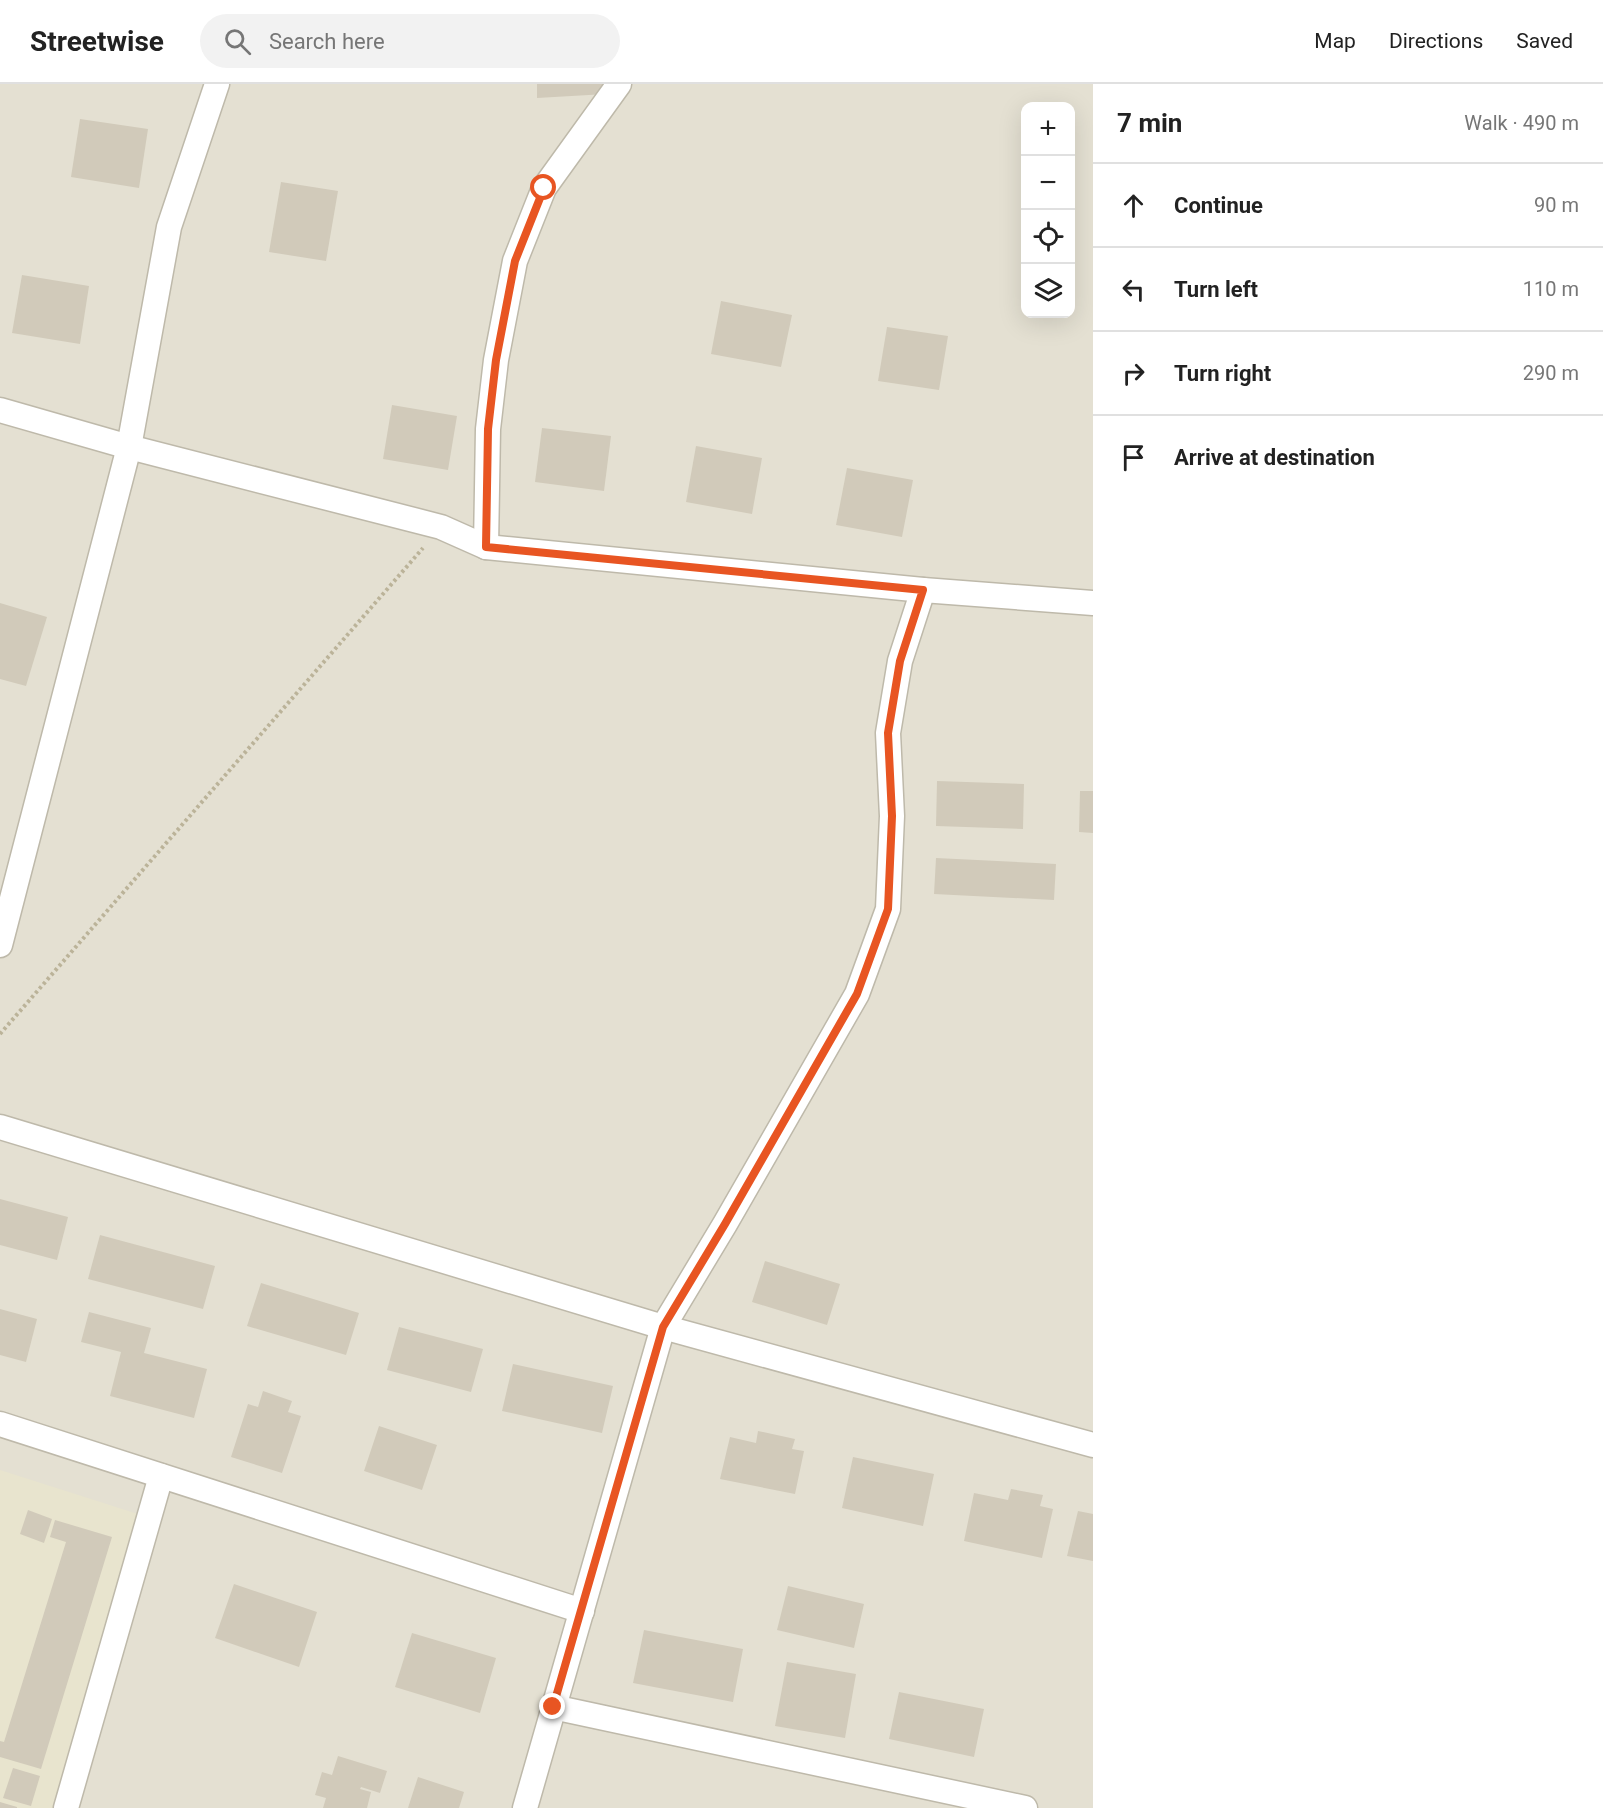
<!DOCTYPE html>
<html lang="en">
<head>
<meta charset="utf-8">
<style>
  :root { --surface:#fff; --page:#f2f2f2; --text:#222; --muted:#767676; --line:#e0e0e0 }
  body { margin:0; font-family:Roboto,sans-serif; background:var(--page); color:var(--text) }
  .controls { position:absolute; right:18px; top:18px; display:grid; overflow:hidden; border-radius:12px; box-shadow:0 6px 24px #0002 }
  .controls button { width:54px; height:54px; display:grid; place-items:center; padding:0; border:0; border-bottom:2px solid var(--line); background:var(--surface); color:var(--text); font:30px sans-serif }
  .stop { position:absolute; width:18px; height:18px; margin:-14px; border:4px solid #e85522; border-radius:50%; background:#fff }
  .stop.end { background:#e85522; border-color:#fff; box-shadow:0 2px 6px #0008 }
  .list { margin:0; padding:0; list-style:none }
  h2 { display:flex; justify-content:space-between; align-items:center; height:78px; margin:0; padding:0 24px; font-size:26px }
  h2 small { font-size:20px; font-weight:400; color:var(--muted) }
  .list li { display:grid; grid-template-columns:39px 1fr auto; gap:18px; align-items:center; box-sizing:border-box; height:84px; padding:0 24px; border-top:2px solid var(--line) }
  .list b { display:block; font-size:22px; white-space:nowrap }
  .list em { font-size:20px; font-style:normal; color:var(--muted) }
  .icon { flex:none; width:33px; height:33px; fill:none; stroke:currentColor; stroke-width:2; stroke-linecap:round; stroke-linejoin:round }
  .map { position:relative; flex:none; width:1093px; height:1724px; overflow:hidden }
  header { display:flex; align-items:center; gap:36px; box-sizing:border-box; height:84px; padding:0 30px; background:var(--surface); border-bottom:2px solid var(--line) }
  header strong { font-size:28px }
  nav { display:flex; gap:33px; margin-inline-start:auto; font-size:21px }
  .search { width:420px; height:54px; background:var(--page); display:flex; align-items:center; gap:15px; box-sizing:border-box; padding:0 21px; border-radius:33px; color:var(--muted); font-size:22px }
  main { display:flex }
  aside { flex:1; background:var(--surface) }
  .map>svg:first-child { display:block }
  .residential { fill:#e4e0d2; fill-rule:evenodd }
  .education { fill:#e8e4ce }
  .building { fill:#d1caba }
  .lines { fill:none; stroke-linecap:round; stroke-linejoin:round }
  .minor-casing { stroke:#beb9aa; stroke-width:27 }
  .path { stroke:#bbb399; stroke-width:4; stroke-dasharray:3 3; stroke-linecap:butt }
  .minor { stroke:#fff; stroke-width:24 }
  .route { stroke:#e85522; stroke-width:8 }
</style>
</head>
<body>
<header>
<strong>Streetwise</strong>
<div class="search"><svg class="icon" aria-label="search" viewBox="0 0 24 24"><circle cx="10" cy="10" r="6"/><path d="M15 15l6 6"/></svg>Search here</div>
<nav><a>Map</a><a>Directions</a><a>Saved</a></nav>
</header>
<main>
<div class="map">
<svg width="1093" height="1724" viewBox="0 0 1093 1724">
  <rect width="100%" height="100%" fill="#f0eee3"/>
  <path class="residential" d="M 0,0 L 1093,0 L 1093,1724 L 0,1724 ZM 1026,22 L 1070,22 L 1070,230 L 1026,230 Z"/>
  <polygon class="education" points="0,1386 144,1432 54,1724 0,1724"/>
  <g class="building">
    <polygon points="537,0 606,0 606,10 537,14"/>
    <polygon points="80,35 148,45 139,104 71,93"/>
    <polygon points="281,98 338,107 326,177 269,168"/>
    <polygon points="22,191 89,202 80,260 12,249"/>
    <polygon points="721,217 792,231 781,283 711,270"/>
    <polygon points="887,243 948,252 939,306 878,297"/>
    <polygon points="392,321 457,332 448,386 383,375"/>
    <polygon points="542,344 611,352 604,407 535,398"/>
    <polygon points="696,362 762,374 752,430 686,418"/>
    <polygon points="847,384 913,396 902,453 836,441"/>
    <polygon points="0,519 47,533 26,602 0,595"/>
    <polygon points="937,697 1024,700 1023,745 936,742"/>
    <polygon points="1080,707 1093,707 1093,749 1079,748"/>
    <polygon points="936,774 1056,780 1054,816 934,810"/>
    <polygon points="0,1115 68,1133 57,1176 0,1161"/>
    <polygon points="100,1151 215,1182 203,1225 88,1195"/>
    <polygon points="765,1177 840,1200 827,1241 752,1218"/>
    <polygon points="261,1199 359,1229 346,1271 247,1242"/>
    <polygon points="0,1225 37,1235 26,1278 0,1271"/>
    <polygon points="89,1228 151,1244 144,1269 207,1285 194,1334 110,1312 121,1268 81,1258"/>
    <polygon points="399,1243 483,1265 471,1308 387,1286"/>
    <polygon points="513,1280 613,1302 602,1349 502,1327"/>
    <polygon points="263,1307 292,1317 288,1328 301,1332 282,1389 231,1373 248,1320 258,1323"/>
    <polygon points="379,1342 437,1361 422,1406 364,1387"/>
    <polygon points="758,1347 795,1355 792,1365 804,1367 795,1410 720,1395 730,1353 756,1359"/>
    <polygon points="853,1373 934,1390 923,1442 842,1424"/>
    <polygon points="1011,1405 1043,1411 1040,1422 1053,1425 1042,1474 964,1457 974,1409 1008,1416"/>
    <polygon points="28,1426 52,1435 44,1459 20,1450"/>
    <polygon points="1078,1427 1093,1430 1093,1477 1067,1472"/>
    <polygon points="55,1436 112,1453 41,1685 0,1673 0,1657 4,1658 66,1458 50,1453"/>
    <polygon points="234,1500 317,1528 299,1583 215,1554"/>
    <polygon points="788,1502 864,1520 854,1564 777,1546"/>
    <polygon points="644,1546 743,1565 733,1618 633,1599"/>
    <polygon points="412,1549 496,1574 480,1629 395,1603"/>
    <polygon points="787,1578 856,1590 845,1654 775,1642"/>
    <polygon points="899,1608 984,1625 974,1673 889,1655"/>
    <polygon points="338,1672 387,1687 380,1709 361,1703 360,1705 371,1708 367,1724 323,1724 326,1714 315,1711 322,1688 332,1691"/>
    <polygon points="13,1684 40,1692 31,1722 3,1714"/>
    <polygon points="418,1693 464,1708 459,1724 408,1724"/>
    <polygon points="0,1718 17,1723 17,1724 0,1724"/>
  </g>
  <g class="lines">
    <g class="minor-casing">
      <g id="minor">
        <polyline points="0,326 129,363 441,443 486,463 923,506 1093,519"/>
        <polyline points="486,463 488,345 496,276 515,177 544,104 619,0"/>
        <polyline points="0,861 129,363 169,143 217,0"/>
        <polyline points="0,1043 663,1243 1093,1361"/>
        <polyline points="0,1340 582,1527"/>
        <polyline points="553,1623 1025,1724"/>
        <polyline points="66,1724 161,1392"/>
        <polyline points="525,1724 663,1243 725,1140 857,910 888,825 892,732 888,649 900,577 923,506"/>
      </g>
    </g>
    <polyline class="path" points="0,950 423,464"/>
    <use href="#minor" class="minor"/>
  </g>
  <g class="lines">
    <polyline class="route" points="544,104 515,177 496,276 488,345 486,463 923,506 900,577 888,649 892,732 888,825 857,910 725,1140 663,1243 553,1623"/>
  </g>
</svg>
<div class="controls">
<button>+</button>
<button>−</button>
<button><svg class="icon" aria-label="locate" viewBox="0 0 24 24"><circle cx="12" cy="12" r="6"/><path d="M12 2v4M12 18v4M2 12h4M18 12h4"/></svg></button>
<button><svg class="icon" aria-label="layers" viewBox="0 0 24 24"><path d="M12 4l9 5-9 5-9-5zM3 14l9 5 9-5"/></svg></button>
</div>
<div class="stop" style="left:544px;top:104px"></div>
<div class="stop end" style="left:553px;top:1623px"></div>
</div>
<aside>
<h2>7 min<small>Walk · 490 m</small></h2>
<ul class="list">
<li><svg class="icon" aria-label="ahead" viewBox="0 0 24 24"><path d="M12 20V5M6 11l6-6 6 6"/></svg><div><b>Continue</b></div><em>90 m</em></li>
<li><svg class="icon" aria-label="left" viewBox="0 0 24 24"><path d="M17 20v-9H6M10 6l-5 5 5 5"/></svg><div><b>Turn left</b></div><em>110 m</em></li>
<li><svg class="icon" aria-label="right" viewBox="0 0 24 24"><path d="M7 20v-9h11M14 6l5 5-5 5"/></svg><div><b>Turn right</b></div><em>290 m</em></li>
<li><svg class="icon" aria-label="arrive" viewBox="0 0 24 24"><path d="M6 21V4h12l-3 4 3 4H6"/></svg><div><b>Arrive at destination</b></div></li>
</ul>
</aside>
</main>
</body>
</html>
